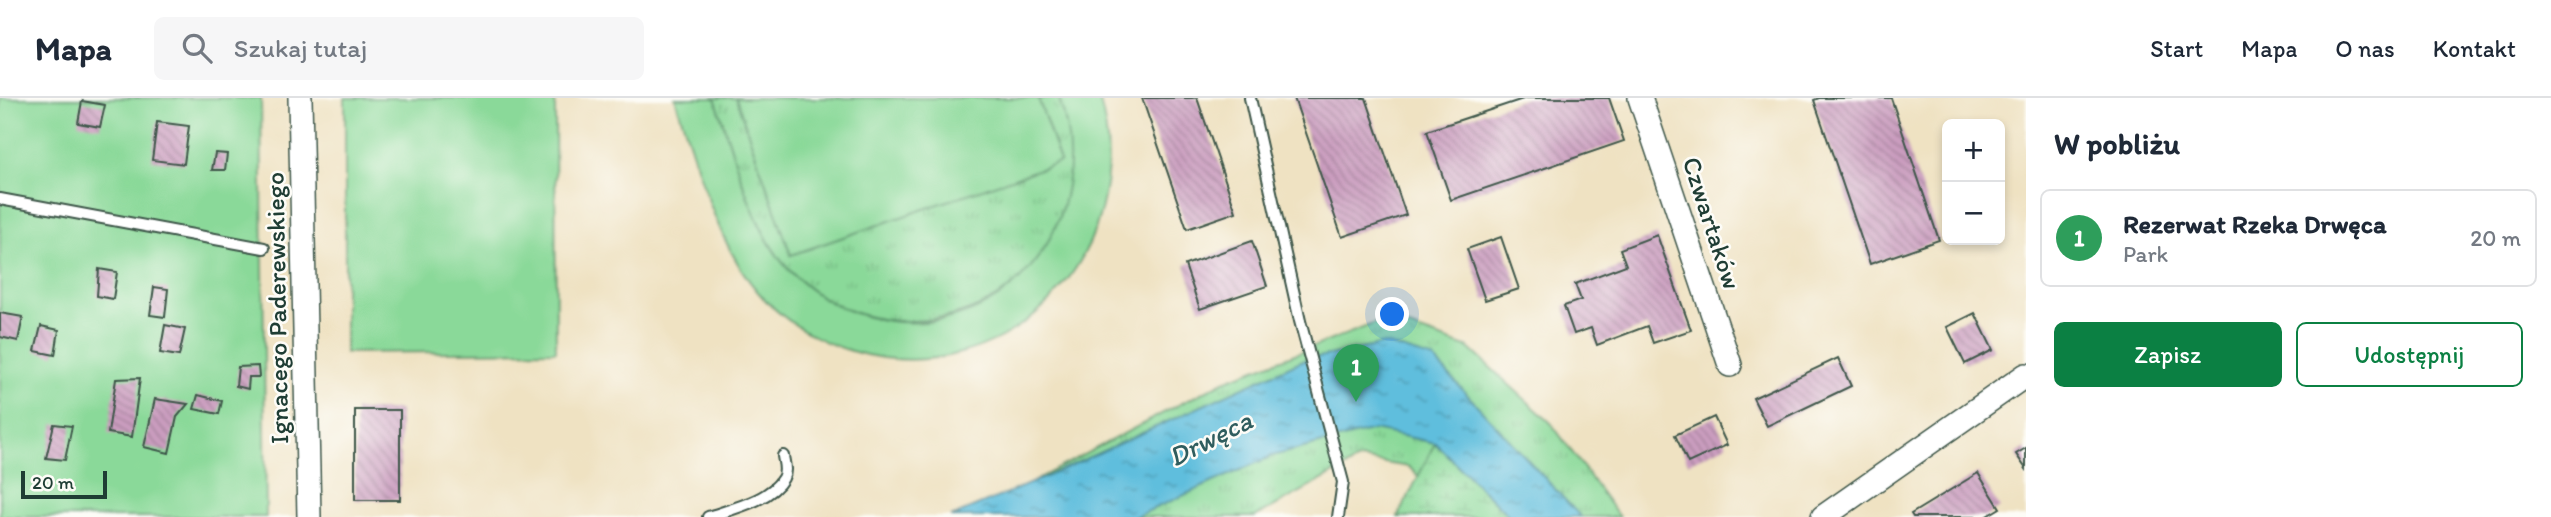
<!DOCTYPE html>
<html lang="pl">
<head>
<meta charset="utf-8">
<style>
  :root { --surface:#fff; --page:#f6f6f7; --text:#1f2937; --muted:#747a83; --line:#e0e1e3; --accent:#0b8043 }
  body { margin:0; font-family:Itim,sans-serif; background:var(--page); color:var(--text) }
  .controls { position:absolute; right:21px; top:21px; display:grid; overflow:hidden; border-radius:10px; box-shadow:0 4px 10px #0003 }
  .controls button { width:63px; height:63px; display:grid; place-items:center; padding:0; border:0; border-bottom:2px solid var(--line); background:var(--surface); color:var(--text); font:35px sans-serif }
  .scale { position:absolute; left:21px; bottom:18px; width:86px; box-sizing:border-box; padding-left:7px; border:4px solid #1f3d34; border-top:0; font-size:19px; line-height:24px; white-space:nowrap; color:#1f3d34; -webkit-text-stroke:5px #fdfcf7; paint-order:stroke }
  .you { position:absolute; left:1393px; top:217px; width:24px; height:24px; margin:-18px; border:5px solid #fff; border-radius:50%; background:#1a73e8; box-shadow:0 0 0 10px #1a73e833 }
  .badge { display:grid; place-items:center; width:46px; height:46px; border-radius:50%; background:var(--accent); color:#fff; font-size:23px; font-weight:700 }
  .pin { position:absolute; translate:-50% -58px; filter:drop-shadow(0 2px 4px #0008) }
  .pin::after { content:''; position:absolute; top:37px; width:24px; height:21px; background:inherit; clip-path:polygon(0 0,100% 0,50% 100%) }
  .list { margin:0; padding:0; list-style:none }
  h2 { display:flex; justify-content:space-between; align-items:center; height:91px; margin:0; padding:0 28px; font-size:30px }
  h2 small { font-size:23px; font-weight:400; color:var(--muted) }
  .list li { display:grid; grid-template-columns:46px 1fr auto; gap:21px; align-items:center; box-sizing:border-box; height:98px; margin:0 14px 14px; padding:0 14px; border:2px solid var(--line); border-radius:10px }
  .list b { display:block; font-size:26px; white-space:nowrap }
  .list p { margin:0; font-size:23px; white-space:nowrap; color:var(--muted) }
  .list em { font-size:23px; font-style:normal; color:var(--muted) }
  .actions { display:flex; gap:14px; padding:21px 28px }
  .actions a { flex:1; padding:16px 0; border:2px solid var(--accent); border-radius:10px; text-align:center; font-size:24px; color:var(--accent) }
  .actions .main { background:var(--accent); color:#fff }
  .icon { flex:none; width:38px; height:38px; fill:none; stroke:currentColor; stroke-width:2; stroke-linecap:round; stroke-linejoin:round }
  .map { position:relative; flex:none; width:2026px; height:419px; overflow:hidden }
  header { display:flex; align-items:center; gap:42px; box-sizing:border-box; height:98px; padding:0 35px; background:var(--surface); border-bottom:2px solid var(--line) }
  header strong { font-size:33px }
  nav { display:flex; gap:38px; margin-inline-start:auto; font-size:24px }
  .search { width:490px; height:63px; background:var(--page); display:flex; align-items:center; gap:18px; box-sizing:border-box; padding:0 24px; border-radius:10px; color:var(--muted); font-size:26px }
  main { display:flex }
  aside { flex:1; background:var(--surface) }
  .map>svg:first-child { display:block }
  .grass { fill:url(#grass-tufts); stroke:#548b66; stroke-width:2 }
  .wetland { fill:url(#wetland-marsh); stroke:#548b66; stroke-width:2 }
  .garden { fill:#8ad999; stroke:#548b66; stroke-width:2 }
  .water { fill:url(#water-ripples); stroke:#3f7e88; stroke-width:2 }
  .building { fill:url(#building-back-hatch) }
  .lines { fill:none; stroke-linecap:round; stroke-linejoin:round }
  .service-casing { stroke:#3e5649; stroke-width:14 }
  .minor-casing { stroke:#3e5649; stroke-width:26 }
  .service { stroke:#fff; stroke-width:10 }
  .minor { stroke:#fff; stroke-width:23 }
  .labels { text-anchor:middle; stroke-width:5; stroke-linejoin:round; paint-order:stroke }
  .street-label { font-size:26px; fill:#1f3d34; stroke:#fdfcf7 }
  .water-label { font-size:28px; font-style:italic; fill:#2f5d5e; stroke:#fdfcf7 }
</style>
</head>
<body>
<header>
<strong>Mapa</strong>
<div class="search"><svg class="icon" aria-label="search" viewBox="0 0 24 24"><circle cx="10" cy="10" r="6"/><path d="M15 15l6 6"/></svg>Szukaj tutaj</div>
<nav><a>Start</a><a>Mapa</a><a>O nas</a><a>Kontakt</a></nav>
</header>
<main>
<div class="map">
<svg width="2026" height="419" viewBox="0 0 2026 419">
  <defs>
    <pattern id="grass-tufts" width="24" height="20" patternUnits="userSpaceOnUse" patternTransform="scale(1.75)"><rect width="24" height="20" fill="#8ad999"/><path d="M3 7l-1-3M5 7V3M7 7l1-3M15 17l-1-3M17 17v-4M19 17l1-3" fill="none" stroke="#77bb84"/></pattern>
    <pattern id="wetland-marsh" width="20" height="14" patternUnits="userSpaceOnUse" patternTransform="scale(1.75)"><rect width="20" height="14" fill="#8ad999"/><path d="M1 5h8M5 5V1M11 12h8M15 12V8" fill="none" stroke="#77bb84"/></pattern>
    <pattern id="water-ripples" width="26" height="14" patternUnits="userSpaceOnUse" patternTransform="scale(1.75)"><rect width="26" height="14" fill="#5fbedd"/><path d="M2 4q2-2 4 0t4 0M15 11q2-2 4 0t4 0" fill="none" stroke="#4e9cb4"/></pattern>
    <pattern id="building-back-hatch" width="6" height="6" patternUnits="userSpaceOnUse" patternTransform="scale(1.75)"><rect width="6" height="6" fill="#cb9dbf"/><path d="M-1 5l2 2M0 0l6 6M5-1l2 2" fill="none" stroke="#a4819c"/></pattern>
  </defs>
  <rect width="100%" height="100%" fill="#fdfcf7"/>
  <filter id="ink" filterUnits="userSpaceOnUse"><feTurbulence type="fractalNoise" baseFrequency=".0143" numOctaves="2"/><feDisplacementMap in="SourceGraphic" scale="14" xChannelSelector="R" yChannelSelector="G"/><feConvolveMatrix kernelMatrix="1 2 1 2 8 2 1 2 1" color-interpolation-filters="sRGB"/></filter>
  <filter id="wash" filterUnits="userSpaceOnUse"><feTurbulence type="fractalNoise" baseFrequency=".00686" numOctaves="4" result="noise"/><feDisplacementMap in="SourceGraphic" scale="28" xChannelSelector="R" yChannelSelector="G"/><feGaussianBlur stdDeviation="1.57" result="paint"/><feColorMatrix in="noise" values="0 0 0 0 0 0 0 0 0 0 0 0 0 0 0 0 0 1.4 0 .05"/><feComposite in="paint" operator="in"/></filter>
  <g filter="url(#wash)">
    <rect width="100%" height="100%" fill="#efe2c2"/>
    <g class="grass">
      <path d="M 715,0 L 736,0 L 791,157 L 1060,64 L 1038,0 L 1059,0 C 1072,39 1075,75 1063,114 C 1026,232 867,260 787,170 C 750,128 733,52 715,0 Z"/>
      <polygon points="1386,221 1469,250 1551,325 1619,419 1456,419 1453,413 1409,369 1360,361 1255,419 986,419 1043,378 1224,283"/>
    </g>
    <polygon class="wetland" points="1435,345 1510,419 1398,419"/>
    <g class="garden">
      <polygon points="0,0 261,0 266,419 0,419"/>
      <polygon points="345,0 555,0 556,253 345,255"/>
      <path d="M 675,0 L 715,0 C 733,52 750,128 787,170 C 812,198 846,216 883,222 C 1012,244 1100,119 1059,0 L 1099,0 C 1144,154 1008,299 851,253 C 816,243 782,222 758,194 C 715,144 696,62 675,0 Z"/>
      <polygon points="736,0 1038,0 1060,64 791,157"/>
    </g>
    <polygon class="water" points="1385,246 1434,261 1581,419 1510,419 1435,345 1374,332 1272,358 1135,419 951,419 1050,377 1303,262"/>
    <g id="blocks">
      <g class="building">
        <polygon points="1142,0 1197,0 1236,114 1187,131"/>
        <polygon points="1294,0 1366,0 1406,117 1342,139"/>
        <polygon points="1526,0 1609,0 1624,43 1451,102 1427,33"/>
        <polygon points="1819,0 1891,0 1939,142 1870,166 1814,2"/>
        <polygon points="82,3 105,7 100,29 78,25"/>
        <polygon points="157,24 189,28 184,66 152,62"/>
        <polygon points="215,55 227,56 225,72 212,72"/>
        <polygon points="1657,137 1691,232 1653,245 1647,228 1597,247 1591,230 1574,236 1564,208 1581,202 1575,186 1626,167 1620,151"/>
        <polygon points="1501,139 1519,191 1485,202 1467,151"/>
        <polygon points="1252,143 1267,188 1200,211 1185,167"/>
        <polygon points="99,171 117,174 113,201 97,198"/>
        <polygon points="154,189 168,191 165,219 150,217"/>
        <polygon points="0,215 23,219 18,243 0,239"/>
        <polygon points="1975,215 1993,252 1965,266 1947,229"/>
        <polygon points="165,227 185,231 179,258 160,255"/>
        <polygon points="41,228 59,232 55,257 35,253"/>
        <polygon points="1838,260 1851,288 1767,328 1753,300"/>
        <polygon points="258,268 259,279 249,279 248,291 236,288 238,269"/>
        <polygon points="140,280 132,339 108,335 116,281"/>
        <polygon points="198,297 222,303 219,316 194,311"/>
        <polygon points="155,301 188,306 177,319 169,355 144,349"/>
        <rect x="355" y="312" width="45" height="90"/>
        <polygon points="1714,319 1727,347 1688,365 1675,337"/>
        <polygon points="54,326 72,328 65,362 46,360"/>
        <polygon points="2026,350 2026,371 2016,356"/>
        <polygon points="1978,375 2000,410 1985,419 1913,419 1911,416"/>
      </g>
    </g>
  </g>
  <g filter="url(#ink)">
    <use href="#blocks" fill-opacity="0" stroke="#3e5649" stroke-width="2"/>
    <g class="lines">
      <g class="service-casing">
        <g id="service">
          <polyline points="1250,0 1300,223 1343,384 1338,419"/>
          <polyline points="0,101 264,150"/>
          <path d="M 708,419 C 731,411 770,403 783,380 C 787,373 784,365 783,358"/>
        </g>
      </g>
      <g class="minor-casing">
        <g id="minor">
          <polyline points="300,0 309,419"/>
          <polyline points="1640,0 1730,267"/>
          <polyline points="1823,419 2026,277"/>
        </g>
      </g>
      <use href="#service" class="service"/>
      <use href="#minor" class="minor"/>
    </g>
  </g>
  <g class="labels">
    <g class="street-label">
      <text transform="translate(1712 125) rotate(72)" y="9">Czwartaków</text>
      <text transform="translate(277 210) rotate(-91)" y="9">Ignacego Paderewskiego</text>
    </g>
    <g class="water-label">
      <text transform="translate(1210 340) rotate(-27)" y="10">Drwęca</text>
    </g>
  </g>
</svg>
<div class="controls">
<button>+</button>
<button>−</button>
</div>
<div class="scale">20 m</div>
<div class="you"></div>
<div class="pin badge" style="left:1356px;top:304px;background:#2e9e5b">1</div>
</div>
<aside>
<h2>W pobliżu<small></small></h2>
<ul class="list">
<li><span class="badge" style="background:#2e9e5b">1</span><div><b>Rezerwat Rzeka Drwęca</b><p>Park</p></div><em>20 m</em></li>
</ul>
<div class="actions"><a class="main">Zapisz</a><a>Udostępnij</a></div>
</aside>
</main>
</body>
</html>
